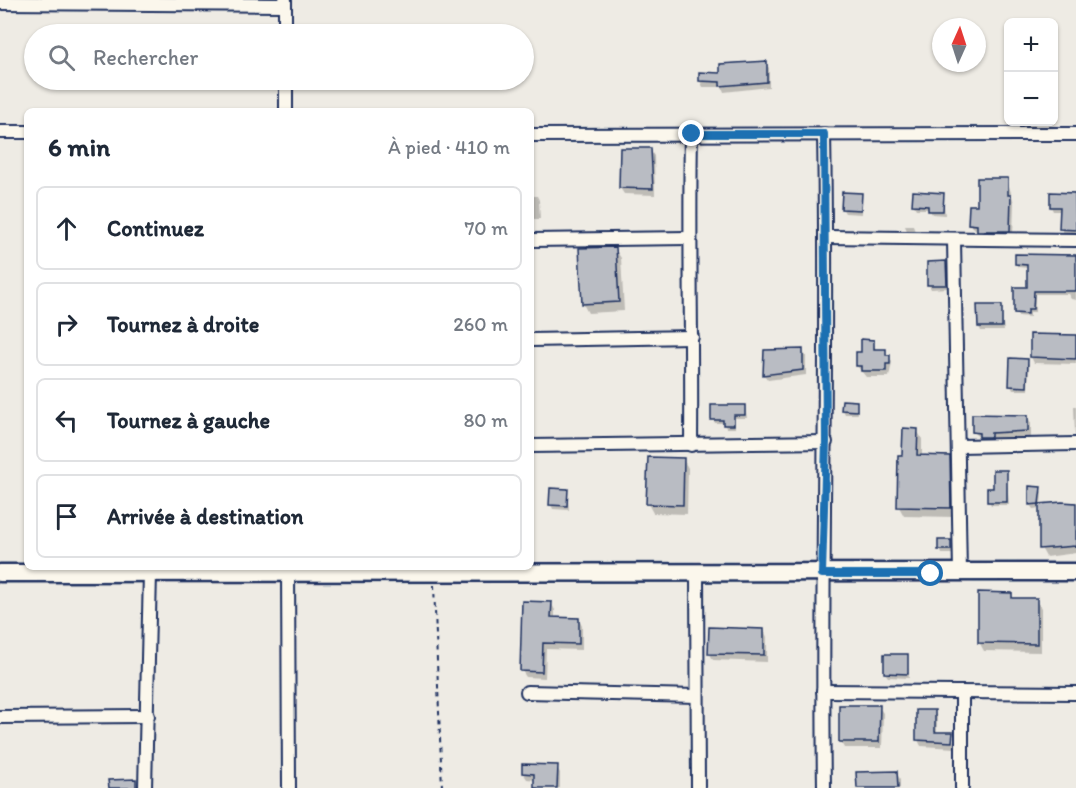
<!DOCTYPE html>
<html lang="fr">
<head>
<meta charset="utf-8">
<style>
  :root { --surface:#fff; --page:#f6f6f7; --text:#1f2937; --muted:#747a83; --line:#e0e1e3 }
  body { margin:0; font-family:Itim,sans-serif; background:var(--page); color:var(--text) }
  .controls { position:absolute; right:18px; top:18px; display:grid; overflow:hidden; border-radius:9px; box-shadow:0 2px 4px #0004 }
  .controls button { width:54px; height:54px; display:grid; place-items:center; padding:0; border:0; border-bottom:2px solid var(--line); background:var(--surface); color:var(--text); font:30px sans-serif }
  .compass { position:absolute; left:932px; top:18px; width:54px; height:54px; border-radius:50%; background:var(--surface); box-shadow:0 2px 4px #0004; rotate:3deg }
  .stop { position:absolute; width:18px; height:18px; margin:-14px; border:4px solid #1f6fb2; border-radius:50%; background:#fff }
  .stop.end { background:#1f6fb2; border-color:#fff; box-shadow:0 2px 6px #0008 }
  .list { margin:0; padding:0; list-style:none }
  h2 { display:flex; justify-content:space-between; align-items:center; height:78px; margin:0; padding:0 24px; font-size:26px }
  h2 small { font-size:20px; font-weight:400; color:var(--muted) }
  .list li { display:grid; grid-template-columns:39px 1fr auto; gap:18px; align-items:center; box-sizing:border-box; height:84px; margin:0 12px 12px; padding:0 12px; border:2px solid var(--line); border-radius:9px }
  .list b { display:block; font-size:22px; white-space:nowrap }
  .list em { font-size:20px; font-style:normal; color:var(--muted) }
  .icon { flex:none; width:33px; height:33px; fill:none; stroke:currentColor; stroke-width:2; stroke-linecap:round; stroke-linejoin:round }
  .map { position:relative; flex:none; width:1076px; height:788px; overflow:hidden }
  .search { position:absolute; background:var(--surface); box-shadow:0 2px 4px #0004; left:24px; top:24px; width:510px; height:66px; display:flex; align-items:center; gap:15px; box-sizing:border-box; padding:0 21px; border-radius:33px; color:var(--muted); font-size:22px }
  .panel { position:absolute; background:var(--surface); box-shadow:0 2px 4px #0004; left:24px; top:108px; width:510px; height:462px; border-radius:9px }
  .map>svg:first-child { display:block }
  .shadow { fill:#0003 }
  .building { fill:#b9bcc3; stroke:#1b2f5e; stroke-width:1.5 }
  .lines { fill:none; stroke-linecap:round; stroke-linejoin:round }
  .street-casing { stroke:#1b2f5e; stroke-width:16 }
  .secondary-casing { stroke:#1b2f5e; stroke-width:21 }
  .path { stroke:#1b2f5e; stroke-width:2; stroke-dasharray:4.5 4.5; stroke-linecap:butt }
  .street { stroke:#fbf7ec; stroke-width:12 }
  .secondary { stroke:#fbf7ec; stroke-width:16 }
  .route { stroke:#1f6fb2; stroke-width:8 }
</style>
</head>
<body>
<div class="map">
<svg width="1076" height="788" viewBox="0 0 1076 788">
  <rect width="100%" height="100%" fill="#eeebe4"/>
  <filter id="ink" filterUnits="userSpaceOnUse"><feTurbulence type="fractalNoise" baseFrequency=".0167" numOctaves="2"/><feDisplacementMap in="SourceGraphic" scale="12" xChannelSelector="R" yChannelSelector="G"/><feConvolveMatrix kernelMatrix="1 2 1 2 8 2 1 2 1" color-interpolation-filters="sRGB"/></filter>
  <g filter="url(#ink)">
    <g class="shadow">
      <polygon points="766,63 769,68 769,87 724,92 722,87 703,87 700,81"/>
      <polygon points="650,150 654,156 655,195 624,194 620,188"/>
      <polygon points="1007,179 1014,203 1013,236 982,236 970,224 979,206"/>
      <polygon points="943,194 945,215 932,214 929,209 916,209 913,204"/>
      <polygon points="1075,194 1076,233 1063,232 1061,211 1053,211 1051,207"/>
      <polygon points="861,195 862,214 845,213 842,208"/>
      <polygon points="531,196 537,196 539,200 540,219 531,219"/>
      <polygon points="905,226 913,226 916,234 908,233"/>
      <polygon points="615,249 621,258 624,311 588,313 583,304"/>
      <polygon points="1076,257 1076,300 1071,299 1068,294 1035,294 1035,312 1030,312 1030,317 1018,316 1016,313 1028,289 1028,268 1018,267 1016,264"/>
      <polygon points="945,263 948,288 931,289 929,285"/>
      <polygon points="1001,307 1004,331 981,331 979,327"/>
      <polygon points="1032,336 1076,337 1076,364 1034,363 1031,357"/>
      <polygon points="873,341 876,350 885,351 892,362 889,377 866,377 857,366 862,354"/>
      <polygon points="802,351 806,356 806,375 768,380 764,375"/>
      <polygon points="1027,360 1029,365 1028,390 1013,390 1011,386"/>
      <polygon points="856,402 858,414 845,414 843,410"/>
      <polygon points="745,406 747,418 735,418 735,428 726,428 724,423 715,423 713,419"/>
      <polygon points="1074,406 1076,406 1076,438 1075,435"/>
      <polygon points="1027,416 1031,423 1031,438 994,439 994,443 985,443 973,432"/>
      <polygon points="917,430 922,439 922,457 949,457 954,466 955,517 904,516 899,507"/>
      <polygon points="683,459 688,468 687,514 653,513 648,504"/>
      <polygon points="1006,471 1009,505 991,505 989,501"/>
      <polygon points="1031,488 1040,488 1042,492 1041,506 1076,506 1076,553 1046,557 1041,548 1040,508 1033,509 1030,505"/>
      <polygon points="567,490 569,510 553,509 551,505"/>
      <polygon points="950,541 953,554 942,554 940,549"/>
      <polygon points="1011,594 1014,600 1036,600 1041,608 1041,652 984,651 979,642"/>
      <polygon points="551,603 555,610 555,619 579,620 582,626 582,650 546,649 545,678 526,677 522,671"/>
      <polygon points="764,630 767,637 767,662 713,660 710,654"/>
      <polygon points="907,656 909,678 888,677 885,673"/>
      <polygon points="879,707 883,713 882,748 844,748 840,741"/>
      <polygon points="934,711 937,717 937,733 952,734 955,748 921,746 918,740"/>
      <polygon points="557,767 560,773 560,788 535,788 535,780 527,779 523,773"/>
      <polygon points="896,773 900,779 900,788 857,788"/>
    </g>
    <g class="building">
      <polygon points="767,61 767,82 720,86 720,82 699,81 699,72 720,73 720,64"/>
      <polygon points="620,148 651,148 653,189 619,188"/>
      <polygon points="977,178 1008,178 1008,195 1011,195 1010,231 977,231 977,225 968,224 969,205 977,205"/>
      <polygon points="913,191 944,193 943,211 928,211 928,206 912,205"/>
      <polygon points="842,192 862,193 861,210 841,209"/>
      <polygon points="1050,192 1075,193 1076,230 1059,229 1060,207 1050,207"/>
      <polygon points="616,247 619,302 582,304 579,248"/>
      <polygon points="1015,254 1076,255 1076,291 1034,291 1033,309 1028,309 1028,314 1014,313 1014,287 1027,287 1027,265 1015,264"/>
      <polygon points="946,261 947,285 927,285 927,262"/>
      <polygon points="977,305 1002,305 1002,327 978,327"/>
      <polygon points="1030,334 1076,335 1076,359 1030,357"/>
      <polygon points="861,339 874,340 874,349 886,349 886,355 890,355 890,364 886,364 886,371 861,371 861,366 856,366 856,352 861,352"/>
      <polygon points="803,349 803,370 763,375 764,350"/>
      <polygon points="1010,358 1028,359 1027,387 1009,386"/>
      <polygon points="842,400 857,401 857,411 841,410"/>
      <polygon points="711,405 745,405 745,415 734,415 734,425 723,425 723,420 711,420"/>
      <polygon points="972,414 1028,415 1028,431 991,433 991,437 979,437 979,433 972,432"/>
      <polygon points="903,428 918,429 917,455 950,456 951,508 897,507 898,455 902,455"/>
      <polygon points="648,457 684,458 683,505 646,504"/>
      <polygon points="993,470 1007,470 1007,502 987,502 987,488 993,488"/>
      <polygon points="1029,486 1041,487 1039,504 1029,505"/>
      <polygon points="550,488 568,489 567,506 549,505"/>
      <polygon points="1062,502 1076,503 1076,546 1039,549 1039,504"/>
      <rect x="938" y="540" width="13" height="10"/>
      <polygon points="978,592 1012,593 1012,598 1037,598 1037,644 978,643"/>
      <polygon points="522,601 552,602 551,617 579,618 579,644 543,643 542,672 520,671"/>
      <polygon points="709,627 764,629 764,655 708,654"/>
      <polygon points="884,654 908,654 908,674 884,673"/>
      <polygon points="839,705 880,705 879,742 839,742"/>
      <polygon points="916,710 935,710 935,732 953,732 952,742 916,740"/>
      <polygon points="522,764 558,765 557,788 534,788 534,774 522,773"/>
      <polygon points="897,771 898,788 857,788 856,772"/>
      <polygon points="136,779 136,788 109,788 108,780"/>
    </g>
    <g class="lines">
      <g class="street-casing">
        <g id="street">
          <polyline points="285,0 285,34"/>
          <polyline points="0,3 285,5"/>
          <polyline points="286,80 286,111"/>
          <polyline points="0,132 27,132"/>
          <polyline points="531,135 1076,134"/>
          <polyline points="826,237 1076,240"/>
          <polyline points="531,240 689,238"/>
          <polyline points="954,240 960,573"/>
          <polyline points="531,340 692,337"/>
          <path d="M 691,445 C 692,341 689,238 691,134"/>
          <polyline points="531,446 826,442"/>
          <polyline points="958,446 1076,444"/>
          <polyline points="288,567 289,788"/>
          <polyline points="697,573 698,788"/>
          <polyline points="823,691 1076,693"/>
          <polyline points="527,692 697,696"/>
          <polyline points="0,717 148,716"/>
          <polyline points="145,788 150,573"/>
          <path d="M 824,788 C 821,570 828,352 824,134"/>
          <polyline points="962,788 962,692"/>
        </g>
      </g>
      <g class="secondary-casing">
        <polyline id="secondary" points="0,573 1076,572"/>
      </g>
      <polyline class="path" points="434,585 442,788"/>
      <use href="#street" class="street"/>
      <use href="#secondary" class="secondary"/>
    </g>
  </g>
  <g class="lines" filter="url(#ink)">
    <polyline class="route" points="692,134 824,134 826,442 822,574 931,574"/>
  </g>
</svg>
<div class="controls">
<button>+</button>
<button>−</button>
</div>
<svg class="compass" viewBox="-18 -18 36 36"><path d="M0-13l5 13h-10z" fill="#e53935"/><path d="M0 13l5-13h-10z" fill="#747a83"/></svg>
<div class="stop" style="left:931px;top:574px"></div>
<div class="stop end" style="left:692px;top:134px"></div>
<div class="search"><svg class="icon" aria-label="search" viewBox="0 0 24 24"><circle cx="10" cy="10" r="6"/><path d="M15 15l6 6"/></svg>Rechercher</div>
<section class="panel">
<h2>6 min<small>À pied · 410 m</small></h2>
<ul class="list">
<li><svg class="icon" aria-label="ahead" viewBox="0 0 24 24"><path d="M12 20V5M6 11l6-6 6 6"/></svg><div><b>Continuez</b></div><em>70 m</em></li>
<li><svg class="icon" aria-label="right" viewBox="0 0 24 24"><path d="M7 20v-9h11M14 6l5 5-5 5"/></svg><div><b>Tournez à droite</b></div><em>260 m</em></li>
<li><svg class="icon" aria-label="left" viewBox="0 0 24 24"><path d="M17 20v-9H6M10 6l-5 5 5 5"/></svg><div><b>Tournez à gauche</b></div><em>80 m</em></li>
<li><svg class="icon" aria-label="arrive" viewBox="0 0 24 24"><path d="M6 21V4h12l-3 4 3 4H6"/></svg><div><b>Arrivée à destination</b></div></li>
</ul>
</section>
</div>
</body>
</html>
